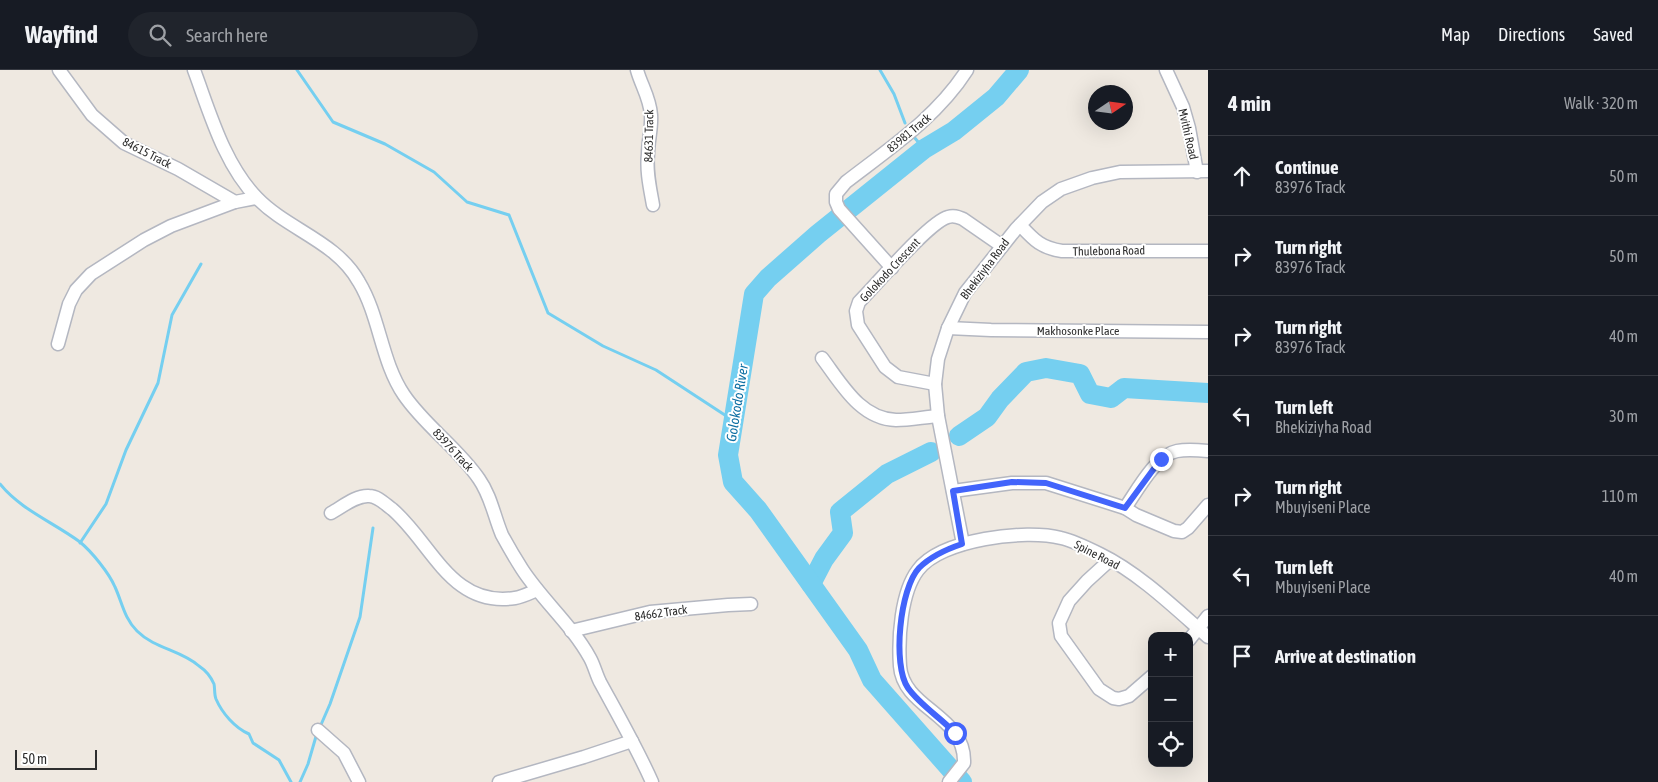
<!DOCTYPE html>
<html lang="en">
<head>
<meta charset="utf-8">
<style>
  :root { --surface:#171b24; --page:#20242c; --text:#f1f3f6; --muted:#9ea1a6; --line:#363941 }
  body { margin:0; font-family:"Asap Condensed",sans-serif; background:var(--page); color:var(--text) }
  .controls { position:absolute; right:15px; bottom:15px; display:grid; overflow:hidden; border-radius:10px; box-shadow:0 5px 20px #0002 }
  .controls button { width:45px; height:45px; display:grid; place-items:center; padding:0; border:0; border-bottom:1px solid var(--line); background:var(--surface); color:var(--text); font:25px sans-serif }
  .compass { position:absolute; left:1088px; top:15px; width:45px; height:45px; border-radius:50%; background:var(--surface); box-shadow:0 5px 20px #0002; rotate:77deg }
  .scale { position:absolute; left:15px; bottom:12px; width:82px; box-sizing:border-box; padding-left:5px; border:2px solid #2e2e2e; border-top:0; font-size:14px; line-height:18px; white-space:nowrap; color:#2e2e2e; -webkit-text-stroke:4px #fff; paint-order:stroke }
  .stop { position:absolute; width:15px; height:15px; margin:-11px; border:4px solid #4264fb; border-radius:50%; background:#fff }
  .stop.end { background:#4264fb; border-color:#fff; box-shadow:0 1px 5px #0008 }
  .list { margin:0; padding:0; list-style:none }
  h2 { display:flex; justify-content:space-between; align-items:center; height:65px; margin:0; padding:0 20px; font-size:21px }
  h2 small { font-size:16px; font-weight:400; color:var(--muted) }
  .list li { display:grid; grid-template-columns:32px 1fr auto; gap:15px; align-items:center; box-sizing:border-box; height:80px; padding:0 20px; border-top:1px solid var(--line) }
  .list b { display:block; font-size:19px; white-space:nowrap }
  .list p { margin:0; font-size:16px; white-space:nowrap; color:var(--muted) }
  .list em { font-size:16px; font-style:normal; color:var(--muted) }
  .icon { flex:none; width:28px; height:28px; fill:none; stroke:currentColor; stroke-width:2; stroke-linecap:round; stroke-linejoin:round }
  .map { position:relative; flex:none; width:1208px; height:712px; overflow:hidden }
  header { display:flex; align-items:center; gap:30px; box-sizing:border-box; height:70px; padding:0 25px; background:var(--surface); border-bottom:1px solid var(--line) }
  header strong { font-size:24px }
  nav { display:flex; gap:28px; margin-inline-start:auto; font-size:18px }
  .search { width:350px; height:45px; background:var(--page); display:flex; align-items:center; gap:12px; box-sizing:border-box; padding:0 18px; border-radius:28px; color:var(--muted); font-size:19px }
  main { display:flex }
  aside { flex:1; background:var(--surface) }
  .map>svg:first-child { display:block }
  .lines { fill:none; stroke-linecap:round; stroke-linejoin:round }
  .stream { stroke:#75cff0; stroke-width:3 }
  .river { stroke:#75cff0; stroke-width:20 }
  .minor-casing { stroke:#b4b7c1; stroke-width:15 }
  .minor { stroke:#fff; stroke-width:12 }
  .route { stroke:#4264fb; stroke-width:6 }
  .labels { text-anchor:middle; stroke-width:4; stroke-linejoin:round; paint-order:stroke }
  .street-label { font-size:12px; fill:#2e2e2e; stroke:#fff }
  .water-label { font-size:14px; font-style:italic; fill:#0d6fa3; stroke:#fff }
</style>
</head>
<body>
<header>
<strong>Wayfind</strong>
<div class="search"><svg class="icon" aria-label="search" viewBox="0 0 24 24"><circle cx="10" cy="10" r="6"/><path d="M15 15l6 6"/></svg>Search here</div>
<nav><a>Map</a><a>Directions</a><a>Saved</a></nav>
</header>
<main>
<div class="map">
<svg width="1208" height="712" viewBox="0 0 1208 712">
  <rect width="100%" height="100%" fill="#efe9e1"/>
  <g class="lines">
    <g class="stream">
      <polyline points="297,0 333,52 385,74 434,102 467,132 509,145 548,243 603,276 656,300 734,351"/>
      <polyline points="880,0 894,24 905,53"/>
      <polyline points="914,67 924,79"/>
      <path d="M 0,414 C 21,440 53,452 80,472 C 92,482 109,503 115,517 C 122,532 124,548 137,561 C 155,579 181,580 199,596 C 205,600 211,607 214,614 C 215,618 214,624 216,629 C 222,643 235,658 249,664 L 253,673 L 279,690 L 291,712"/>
      <polyline points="80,473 106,434 126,380 158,313 172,245 201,194"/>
      <polyline points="320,657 330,634 360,547 373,458"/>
      <polyline points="300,712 308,694 317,663"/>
    </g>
    <g class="river">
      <polyline points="959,366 987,347 1000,329 1026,302 1046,298 1080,304 1090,324 1111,328 1124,318 1208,323"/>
      <polyline points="811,514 824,489 843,463 840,442 887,404 931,382"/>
      <polyline points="962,712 872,610 858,580 758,440 733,412 728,385 754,224 768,208 818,164 924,79 954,61 996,27 1019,0"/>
    </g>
    <g class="minor-casing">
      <g id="minor">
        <polyline points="59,0 92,45 124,73 178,99 235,132 256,128"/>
        <path d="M 194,0 C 210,43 224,94 257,128 C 288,160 336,171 359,212 C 380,247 381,291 404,325 C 425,356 458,378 479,409 C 491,426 494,446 502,465 C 508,476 515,488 522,499 C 542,530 572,555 590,588 C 594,595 596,604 600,612 C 618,645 637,678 652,712"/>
        <path d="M 637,0 C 641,15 650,28 651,45 C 652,58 648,71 648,84 C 646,101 650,118 653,135"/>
        <polyline points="1166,0 1183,37 1189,58 1197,102"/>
        <path d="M 1020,155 C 1034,170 1041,178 1062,181 L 1208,181"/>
        <path d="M 892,198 L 839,139 L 836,132 L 836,124 L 846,112 C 890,78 937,47 967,0"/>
        <polyline points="948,258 991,260 1208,262"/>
        <polyline points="58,274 69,234 76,220 91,204 144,170 171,156 235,132"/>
        <path d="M 822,288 C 841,313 860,349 896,350 C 910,350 924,347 938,346"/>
        <path d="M 935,314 L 898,307 L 885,297 L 858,255 L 856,241 L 859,232 C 876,215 929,152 948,147 C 954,145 958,147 963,149 L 1002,176"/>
        <polyline points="953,421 1012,413 1046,413 1125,438 1136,445 1174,461 1182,462 1188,458 1208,435"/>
        <path d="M 1125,438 C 1137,421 1156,385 1177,381 C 1187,379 1198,380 1208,381"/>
        <path d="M 331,443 C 342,437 356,425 369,426 C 378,426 385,434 392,439 C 432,473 451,538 515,528 C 522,527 530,523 537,520"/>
        <polyline points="963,474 938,346 935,314 938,289 948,258 965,223 1016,159 1042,132 1061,119 1092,108 1120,102 1208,101"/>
        <polyline points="1110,490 1087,511 1069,531 1059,553 1061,566 1099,619 1113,628 1119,629 1129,626 1152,606"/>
        <polyline points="571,561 650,542 728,535 751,534"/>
        <polyline points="1189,570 1208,546"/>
        <polyline points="318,660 344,683 359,712"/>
        <polyline points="499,712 584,687 632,671"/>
        <path d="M 949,712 L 964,693 C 966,645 903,639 900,596 C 898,568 901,522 918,500 C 941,469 1026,459 1061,468 C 1074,471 1088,478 1100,484 C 1139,503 1175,538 1208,567"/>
      </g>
    </g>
    <use href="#minor" class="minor"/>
  </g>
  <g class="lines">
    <path class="route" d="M 955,663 C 941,648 920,635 908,618 C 892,595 900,518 919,498 C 931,486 947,479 962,474 L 953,421 L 1012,412 L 1046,413 L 1125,438 L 1161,389"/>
  </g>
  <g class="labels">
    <g class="street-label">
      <text transform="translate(909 63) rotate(-40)" y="4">83981 Track</text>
      <text transform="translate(1188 64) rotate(77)" y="4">Mvithi Road</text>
      <text transform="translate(649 66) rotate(-89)" y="4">84631 Track</text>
      <text transform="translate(147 83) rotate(27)" y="4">84615 Track</text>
      <text transform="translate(1109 181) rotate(-1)" y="4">Thulebona Road</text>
      <text transform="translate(985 199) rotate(-53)" y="4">Bhekiziyha Road</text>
      <text transform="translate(890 200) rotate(-47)" y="4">Golokodo Crescent</text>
      <text x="1078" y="265">Makhosonke Place</text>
      <text transform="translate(453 380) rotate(47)" y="4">83976 Track</text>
      <text transform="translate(1097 485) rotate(27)" y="4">Spine Road</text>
      <text transform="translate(661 543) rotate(-8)" y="4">84662 Track</text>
    </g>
    <g class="water-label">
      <text transform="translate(737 333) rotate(-81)" y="5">Golokodo River</text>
    </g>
  </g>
</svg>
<div class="controls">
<button>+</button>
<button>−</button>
<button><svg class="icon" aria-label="locate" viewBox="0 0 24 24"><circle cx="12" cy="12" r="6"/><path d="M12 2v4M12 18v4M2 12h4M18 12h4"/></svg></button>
</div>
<svg class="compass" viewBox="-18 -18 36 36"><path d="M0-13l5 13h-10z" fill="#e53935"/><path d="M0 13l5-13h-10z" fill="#9ea1a6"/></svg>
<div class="scale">50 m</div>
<div class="stop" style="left:955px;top:663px"></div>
<div class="stop end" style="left:1161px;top:389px"></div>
</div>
<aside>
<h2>4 min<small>Walk · 320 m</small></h2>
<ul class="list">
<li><svg class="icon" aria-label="ahead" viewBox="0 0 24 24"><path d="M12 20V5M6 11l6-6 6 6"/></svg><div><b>Continue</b><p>83976 Track</p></div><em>50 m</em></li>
<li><svg class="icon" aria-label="right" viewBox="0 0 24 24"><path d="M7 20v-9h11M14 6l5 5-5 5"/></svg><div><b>Turn right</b><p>83976 Track</p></div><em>50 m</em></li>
<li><svg class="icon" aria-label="right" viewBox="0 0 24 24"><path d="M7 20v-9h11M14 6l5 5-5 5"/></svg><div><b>Turn right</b><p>83976 Track</p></div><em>40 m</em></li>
<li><svg class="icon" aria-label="left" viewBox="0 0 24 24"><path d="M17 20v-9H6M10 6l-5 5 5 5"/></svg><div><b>Turn left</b><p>Bhekiziyha Road</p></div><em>30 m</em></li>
<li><svg class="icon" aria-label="right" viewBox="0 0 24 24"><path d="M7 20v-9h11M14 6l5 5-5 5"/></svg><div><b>Turn right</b><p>Mbuyiseni Place</p></div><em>110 m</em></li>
<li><svg class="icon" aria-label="left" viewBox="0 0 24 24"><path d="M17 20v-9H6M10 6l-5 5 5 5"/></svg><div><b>Turn left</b><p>Mbuyiseni Place</p></div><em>40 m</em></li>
<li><svg class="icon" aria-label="arrive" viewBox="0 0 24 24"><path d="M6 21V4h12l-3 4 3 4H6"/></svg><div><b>Arrive at destination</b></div></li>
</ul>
</aside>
</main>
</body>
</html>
